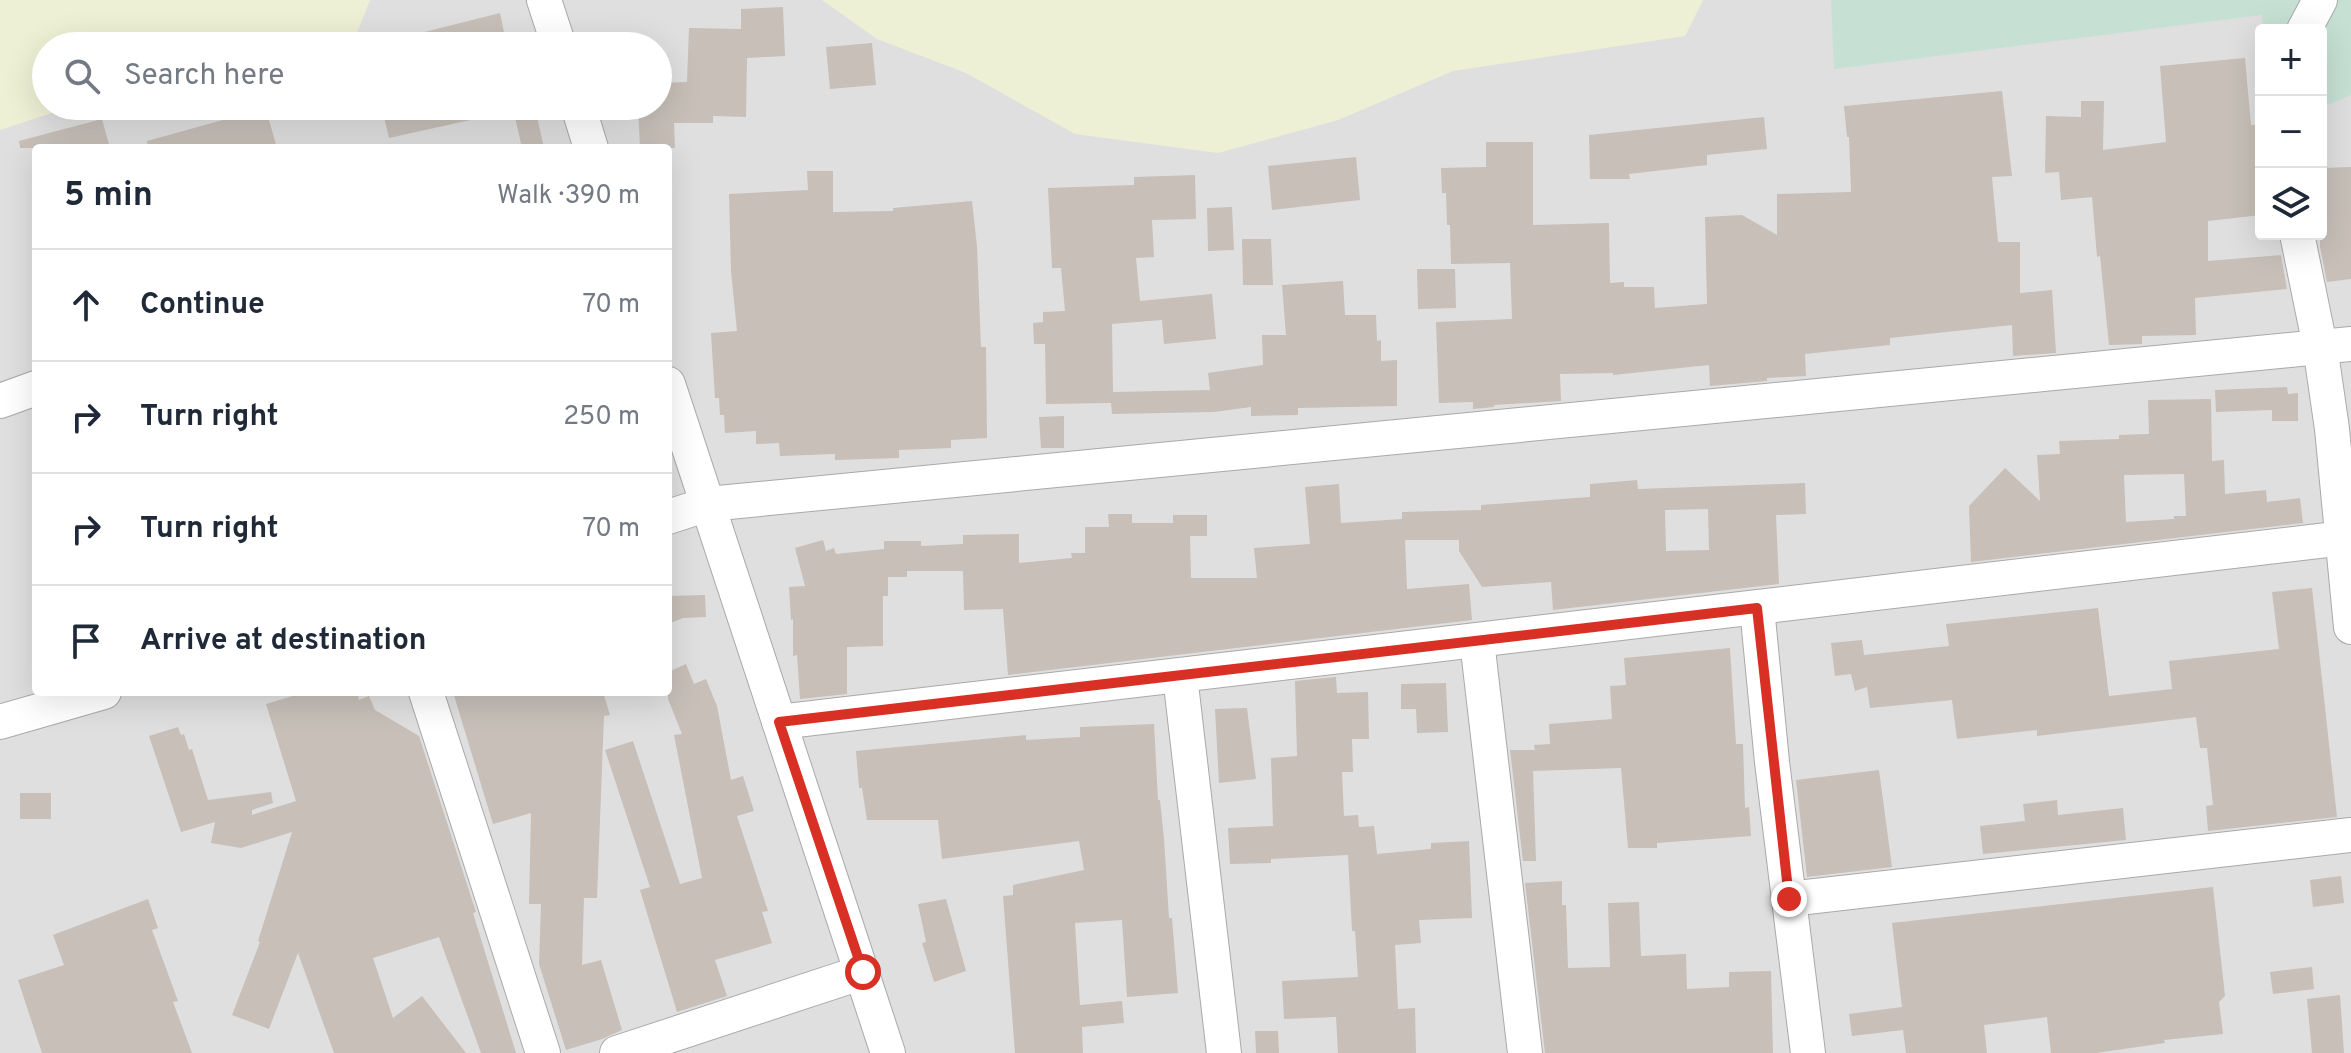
<!DOCTYPE html>
<html lang="en">
<head>
<meta charset="utf-8">
<style>
  :root { --surface:#fff; --page:#f2f2f3; --text:#1f2937; --muted:#747a83; --line:#e0e1e3 }
  body { margin:0; font-family:Overpass,sans-serif; background:var(--page); color:var(--text) }
  .controls { position:absolute; right:24px; top:24px; display:grid; overflow:hidden; border-radius:8px; box-shadow:0 8px 32px #0002 }
  .controls button { width:72px; height:72px; display:grid; place-items:center; padding:0; border:0; border-bottom:2px solid var(--line); background:var(--surface); color:var(--text); font:40px sans-serif }
  .stop { position:absolute; width:24px; height:24px; margin:-18px; border:6px solid #d93025; border-radius:50%; background:#fff }
  .stop.end { background:#d93025; border-color:#fff; box-shadow:0 2px 8px #0008 }
  .list { margin:0; padding:0; list-style:none }
  h2 { display:flex; justify-content:space-between; align-items:center; height:104px; margin:0; padding:0 32px; font-size:34px }
  h2 small { font-size:26px; font-weight:400; color:var(--muted) }
  .list li { display:grid; grid-template-columns:52px 1fr auto; gap:24px; align-items:center; box-sizing:border-box; height:112px; padding:0 32px; border-top:2px solid var(--line) }
  .list b { display:block; font-size:30px; white-space:nowrap }
  .list em { font-size:26px; font-style:normal; color:var(--muted) }
  .icon { flex:none; width:44px; height:44px; fill:none; stroke:currentColor; stroke-width:2; stroke-linecap:round; stroke-linejoin:round }
  .map { position:relative; flex:none; width:2351px; height:1053px; overflow:hidden }
  .search { position:absolute; background:var(--surface); box-shadow:0 8px 32px #0002; left:32px; top:32px; width:640px; height:88px; display:flex; align-items:center; gap:20px; box-sizing:border-box; padding:0 28px; border-radius:44px; color:var(--muted); font-size:30px }
  .panel { position:absolute; background:var(--surface); box-shadow:0 8px 32px #0002; left:32px; top:144px; width:640px; height:552px; border-radius:8px }
  .map>svg:first-child { display:block }
  .residential { fill:#e0dfdf; fill-rule:evenodd }
  .farmland { fill:#eef0d5 }
  .wetland { fill:#c6e0d4 }
  .building { fill:#c7bfb8; fill-rule:evenodd }
  .lines { fill:none; stroke-linecap:round; stroke-linejoin:round }
  .minor-casing { stroke:#a9a9a9; stroke-width:36 }
  .minor { stroke:#fff; stroke-width:34 }
  .route { stroke:#d93025; stroke-width:10 }
</style>
</head>
<body>
<div class="map">
<svg width="2351" height="1053" viewBox="0 0 2351 1053">
  <rect width="100%" height="100%" fill="#f2efe9"/>
  <path class="residential" d="M 0,0 L 2351,0 L 2351,1053 L 0,1053 ZM 2261,30 L 2321,30 L 2321,234 L 2261,234 ZM 46,46 L 658,46 L 658,106 L 46,106 ZM 36,148 L 668,148 L 668,692 L 36,692 Z"/>
  <g class="farmland">
    <polygon points="0,0 370,0 352,46 203,42 196,46 46,46 46,106 73,106 0,130"/>
    <polygon points="822,0 1703,0 1685,36 1453,71 1338,120 1218,153 1075,134 966,73 877,39"/>
  </g>
  <polygon class="wetland" points="1831,0 2351,0 2351,95 2321,108 2321,30 2263,30 2262,15 1834,69"/>
  <g class="building">
    <polygon points="783,7 785,56 747,58 746,117 713,116 713,123 674,123 675,148 640,148 638,106 658,106 658,83 687,82 689,28 741,29 741,9"/>
    <polygon points="500,13 505,37 468,46 402,46 401,38"/>
    <polygon points="872,43 876,85 830,89 826,47"/>
    <polygon points="2245,58 2251,125 2256,125 2261,162 2261,215 2208,221 2208,261 2281,255 2287,289 2195,298 2196,335 2142,336 2142,344 2109,345 2100,256 2097,257 2092,197 2061,200 2059,172 2045,173 2046,116 2081,117 2081,101 2104,101 2103,150 2166,142 2160,66"/>
    <polygon points="2002,91 2012,176 1992,177 1998,242 2020,242 2020,293 2052,290 2056,353 2013,356 2012,325 1890,338 1890,345 1805,354 1806,376 1767,378 1767,381 1710,386 1709,365 1613,375 1613,373 1560,374 1561,401 1494,405 1494,407 1473,409 1473,402 1439,403 1436,322 1512,319 1510,263 1451,264 1450,225 1447,225 1446,193 1442,193 1441,168 1486,167 1486,142 1533,142 1533,225 1609,223 1610,283 1624,282 1624,287 1654,287 1655,308 1707,304 1705,217 1742,215 1777,235 1777,194 1851,192 1849,137 1847,137 1844,106"/>
    <polygon points="227,106 265,106 277,148 148,148 147,141 230,118"/>
    <polygon points="396,106 492,106 493,115 389,138 382,109"/>
    <polygon points="535,108 544,148 522,148 514,113"/>
    <polygon points="1764,117 1767,149 1707,155 1707,165 1629,174 1630,179 1590,179 1589,135"/>
    <polygon points="102,119 110,148 20,148 19,141"/>
    <polygon points="1356,157 1360,200 1272,210 1268,166"/>
    <polygon points="2351,167 2351,279 2327,282 2320,247 2321,168"/>
    <polygon points="807,171 833,171 833,212 893,211 893,208 972,201 977,246 981,347 986,347 987,438 951,440 951,448 899,450 899,458 835,460 835,454 780,456 779,443 756,444 756,431 725,433 724,415 720,415 719,398 715,398 711,333 737,331 731,271 729,194 808,190"/>
    <polygon points="1195,175 1196,219 1152,220 1154,257 1136,258 1140,301 1212,294 1216,339 1164,344 1162,320 1112,324 1113,392 1210,390 1208,373 1263,365 1262,335 1286,335 1282,285 1343,281 1345,315 1376,315 1377,341 1381,340 1381,361 1397,360 1397,406 1298,408 1298,415 1251,416 1251,407 1214,412 1112,414 1111,403 1046,404 1045,344 1034,344 1033,323 1043,322 1043,312 1065,311 1061,268 1052,268 1048,188 1134,185 1134,177"/>
    <polygon points="1232,207 1234,250 1208,251 1207,208"/>
    <polygon points="1242,239 1271,239 1273,285 1243,285"/>
    <polygon points="1417,269 1455,269 1456,308 1418,309"/>
    <polygon points="2287,387 2288,394 2298,393 2298,421 2272,421 2272,410 2216,412 2215,390"/>
    <path d="M 2211,399 L 2212,461 L 2224,460 L 2225,494 L 2266,490 L 2267,502 L 2300,498 L 2303,523 L 1971,562 L 1969,506 L 2005,468 L 2040,501 L 2037,455 L 2060,454 L 2059,441 L 2119,439 L 2119,435 L 2149,434 L 2148,400 ZM 2184,474 L 2186,516 L 2174,516 L 2174,519 L 2126,522 L 2124,475 Z"/>
    <polygon points="1064,416 1064,448 1041,448 1039,417"/>
    <path d="M 1637,480 L 1638,489 L 1805,483 L 1806,514 L 1776,515 L 1779,584 L 1553,610 L 1551,582 L 1482,587 L 1459,551 L 1459,540 L 1405,540 L 1407,589 L 1469,584 L 1472,620 L 1008,675 L 1003,609 L 964,610 L 963,571 L 907,571 L 907,577 L 888,577 L 888,596 L 883,596 L 883,646 L 847,647 L 847,694 L 800,699 L 797,655 L 793,656 L 793,619 L 791,620 L 789,587 L 805,586 L 795,548 L 823,540 L 826,551 L 834,548 L 836,554 L 884,549 L 884,541 L 921,541 L 921,546 L 963,544 L 963,535 L 1019,534 L 1019,563 L 1072,558 L 1071,553 L 1085,553 L 1085,527 L 1109,527 L 1108,514 L 1132,514 L 1132,523 L 1173,523 L 1173,515 L 1207,515 L 1207,536 L 1190,536 L 1191,578 L 1257,578 L 1254,548 L 1310,544 L 1305,487 L 1339,484 L 1341,523 L 1402,519 L 1402,512 L 1481,510 L 1481,505 L 1590,497 L 1590,484 ZM 1708,509 L 1709,550 L 1666,551 L 1665,510 Z"/>
    <polygon points="2312,588 2337,817 2208,831 2206,806 2213,805 2207,748 2200,748 2196,717 2037,736 2037,730 1957,739 1952,700 1870,708 1867,687 1855,691 1851,674 1835,676 1831,643 1862,640 1864,655 1949,646 1946,624 2098,608 2109,696 2172,689 2169,661 2279,649 2272,592"/>
    <polygon points="705,595 706,617 683,618 668,624 668,596"/>
    <polygon points="1730,648 1736,744 1743,744 1745,808 1749,807 1751,836 1657,843 1657,848 1628,848 1621,768 1533,771 1536,861 1523,861 1510,750 1535,750 1534,745 1550,744 1549,724 1612,719 1610,686 1626,685 1624,658"/>
    <polygon points="686,664 694,684 706,679 717,706 731,780 743,776 754,811 737,816 768,911 762,912 772,943 715,960 727,996 677,1012 640,890 650,887 605,750 633,741 680,884 702,878 674,735 682,734 668,699 668,672"/>
    <polygon points="1336,677 1337,693 1368,692 1369,739 1352,739 1353,772 1342,772 1344,816 1358,815 1359,827 1374,826 1377,854 1431,849 1431,843 1469,841 1472,918 1419,920 1421,943 1395,945 1398,1009 1415,1008 1416,1053 1338,1053 1336,1017 1284,1019 1282,981 1358,977 1355,931 1352,931 1348,855 1271,859 1271,863 1230,864 1228,828 1273,826 1271,758 1297,756 1295,681"/>
    <polygon points="1446,683 1448,732 1417,733 1416,709 1401,709 1401,684"/>
    <polygon points="306,692 357,692 359,700 369,696 375,710 419,736 476,912 473,913 516,1053 481,1053 439,937 373,958 393,1018 422,996 466,1053 334,1053 298,953 269,1029 232,1015 260,942 258,941 292,832 241,848 211,843 215,822 181,832 149,736 178,727 181,735 184,734 189,750 192,749 208,800 271,792 273,803 252,810 252,815 296,801 266,704"/>
    <polygon points="453,692 603,692 610,715 604,716 597,898 584,898 582,965 601,960 622,1030 602,1039 566,1050 539,964 541,904 529,904 531,813 493,824"/>
    <polygon points="1247,708 1256,779 1219,783 1215,709"/>
    <polygon points="1154,724 1158,800 1160,800 1164,839 1169,918 1172,918 1178,993 1127,997 1122,920 1075,923 1080,1005 1122,1001 1124,1023 1082,1027 1083,1053 1015,1053 1003,896 1013,895 1013,885 1084,870 1079,841 942,859 938,820 867,820 862,788 859,788 856,751 1026,735 1026,740 1080,737 1080,727"/>
    <polygon points="1879,770 1892,867 1807,877 1796,780"/>
    <rect x="20" y="793" width="31" height="26"/>
    <polygon points="2057,800 2058,815 2123,808 2126,840 1983,854 1980,826 2025,821 2023,804"/>
    <polygon points="2341,876 2344,903 2313,907 2310,880"/>
    <polygon points="1562,881 1562,905 1566,905 1568,968 1610,967 1608,903 1639,902 1641,956 1686,954 1687,989 1729,987 1729,972 1771,971 1773,1053 1545,1053 1525,883"/>
    <polygon points="2213,887 2225,996 2219,1002 2223,1034 2164,1040 2165,1043 2096,1053 2051,1053 2047,1017 1984,1025 1987,1053 1906,1053 1903,1030 1852,1036 1849,1014 1902,1007 1892,923"/>
    <polygon points="148,899 158,928 152,930 178,1001 173,1002 192,1053 42,1053 18,980 64,965 53,935"/>
    <polygon points="946,899 966,971 934,982 922,943 926,942 918,904"/>
    <polygon points="2312,967 2314,989 2273,994 2270,972"/>
    <polygon points="2340,995 2344,1053 2312,1053 2307,999"/>
    <polygon points="1255,1031 1278,1031 1279,1053 1256,1053"/>
  </g>
  <g class="lines">
    <g class="minor-casing">
      <g id="minor">
        <polyline points="544,0 559,46"/>
        <polyline points="2304,30 2320,0"/>
        <polyline points="578,106 591,148"/>
        <polyline points="2297,234 2320,346 2332,429 2351,627"/>
        <polyline points="668,384 888,1053"/>
        <polyline points="0,401 36,388"/>
        <polyline points="668,517 708,504 2351,344"/>
        <polyline points="1757,608 1772,762 1808,1053"/>
        <polyline points="1477,641 1525,1053"/>
        <polyline points="1180,676 1224,1053"/>
        <polyline points="426,692 543,1053"/>
        <polyline points="0,722 104,692"/>
        <polyline points="779,722 2344,538"/>
        <polyline points="1789,899 2351,835"/>
        <polyline points="617,1053 863,972"/>
      </g>
    </g>
    <use href="#minor" class="minor"/>
  </g>
  <g class="lines">
    <polyline class="route" points="863,972 779,722 1757,608 1789,899"/>
  </g>
</svg>
<div class="controls">
<button>+</button>
<button>−</button>
<button><svg class="icon" aria-label="layers" viewBox="0 0 24 24"><path d="M12 4l9 5-9 5-9-5zM3 14l9 5 9-5"/></svg></button>
</div>
<div class="stop" style="left:863px;top:972px"></div>
<div class="stop end" style="left:1789px;top:899px"></div>
<div class="search"><svg class="icon" aria-label="search" viewBox="0 0 24 24"><circle cx="10" cy="10" r="6"/><path d="M15 15l6 6"/></svg>Search here</div>
<section class="panel">
<h2>5 min<small>Walk · 390 m</small></h2>
<ul class="list">
<li><svg class="icon" aria-label="ahead" viewBox="0 0 24 24"><path d="M12 20V5M6 11l6-6 6 6"/></svg><div><b>Continue</b></div><em>70 m</em></li>
<li><svg class="icon" aria-label="right" viewBox="0 0 24 24"><path d="M7 20v-9h11M14 6l5 5-5 5"/></svg><div><b>Turn right</b></div><em>250 m</em></li>
<li><svg class="icon" aria-label="right" viewBox="0 0 24 24"><path d="M7 20v-9h11M14 6l5 5-5 5"/></svg><div><b>Turn right</b></div><em>70 m</em></li>
<li><svg class="icon" aria-label="arrive" viewBox="0 0 24 24"><path d="M6 21V4h12l-3 4 3 4H6"/></svg><div><b>Arrive at destination</b></div></li>
</ul>
</section>
</div>
</body>
</html>
